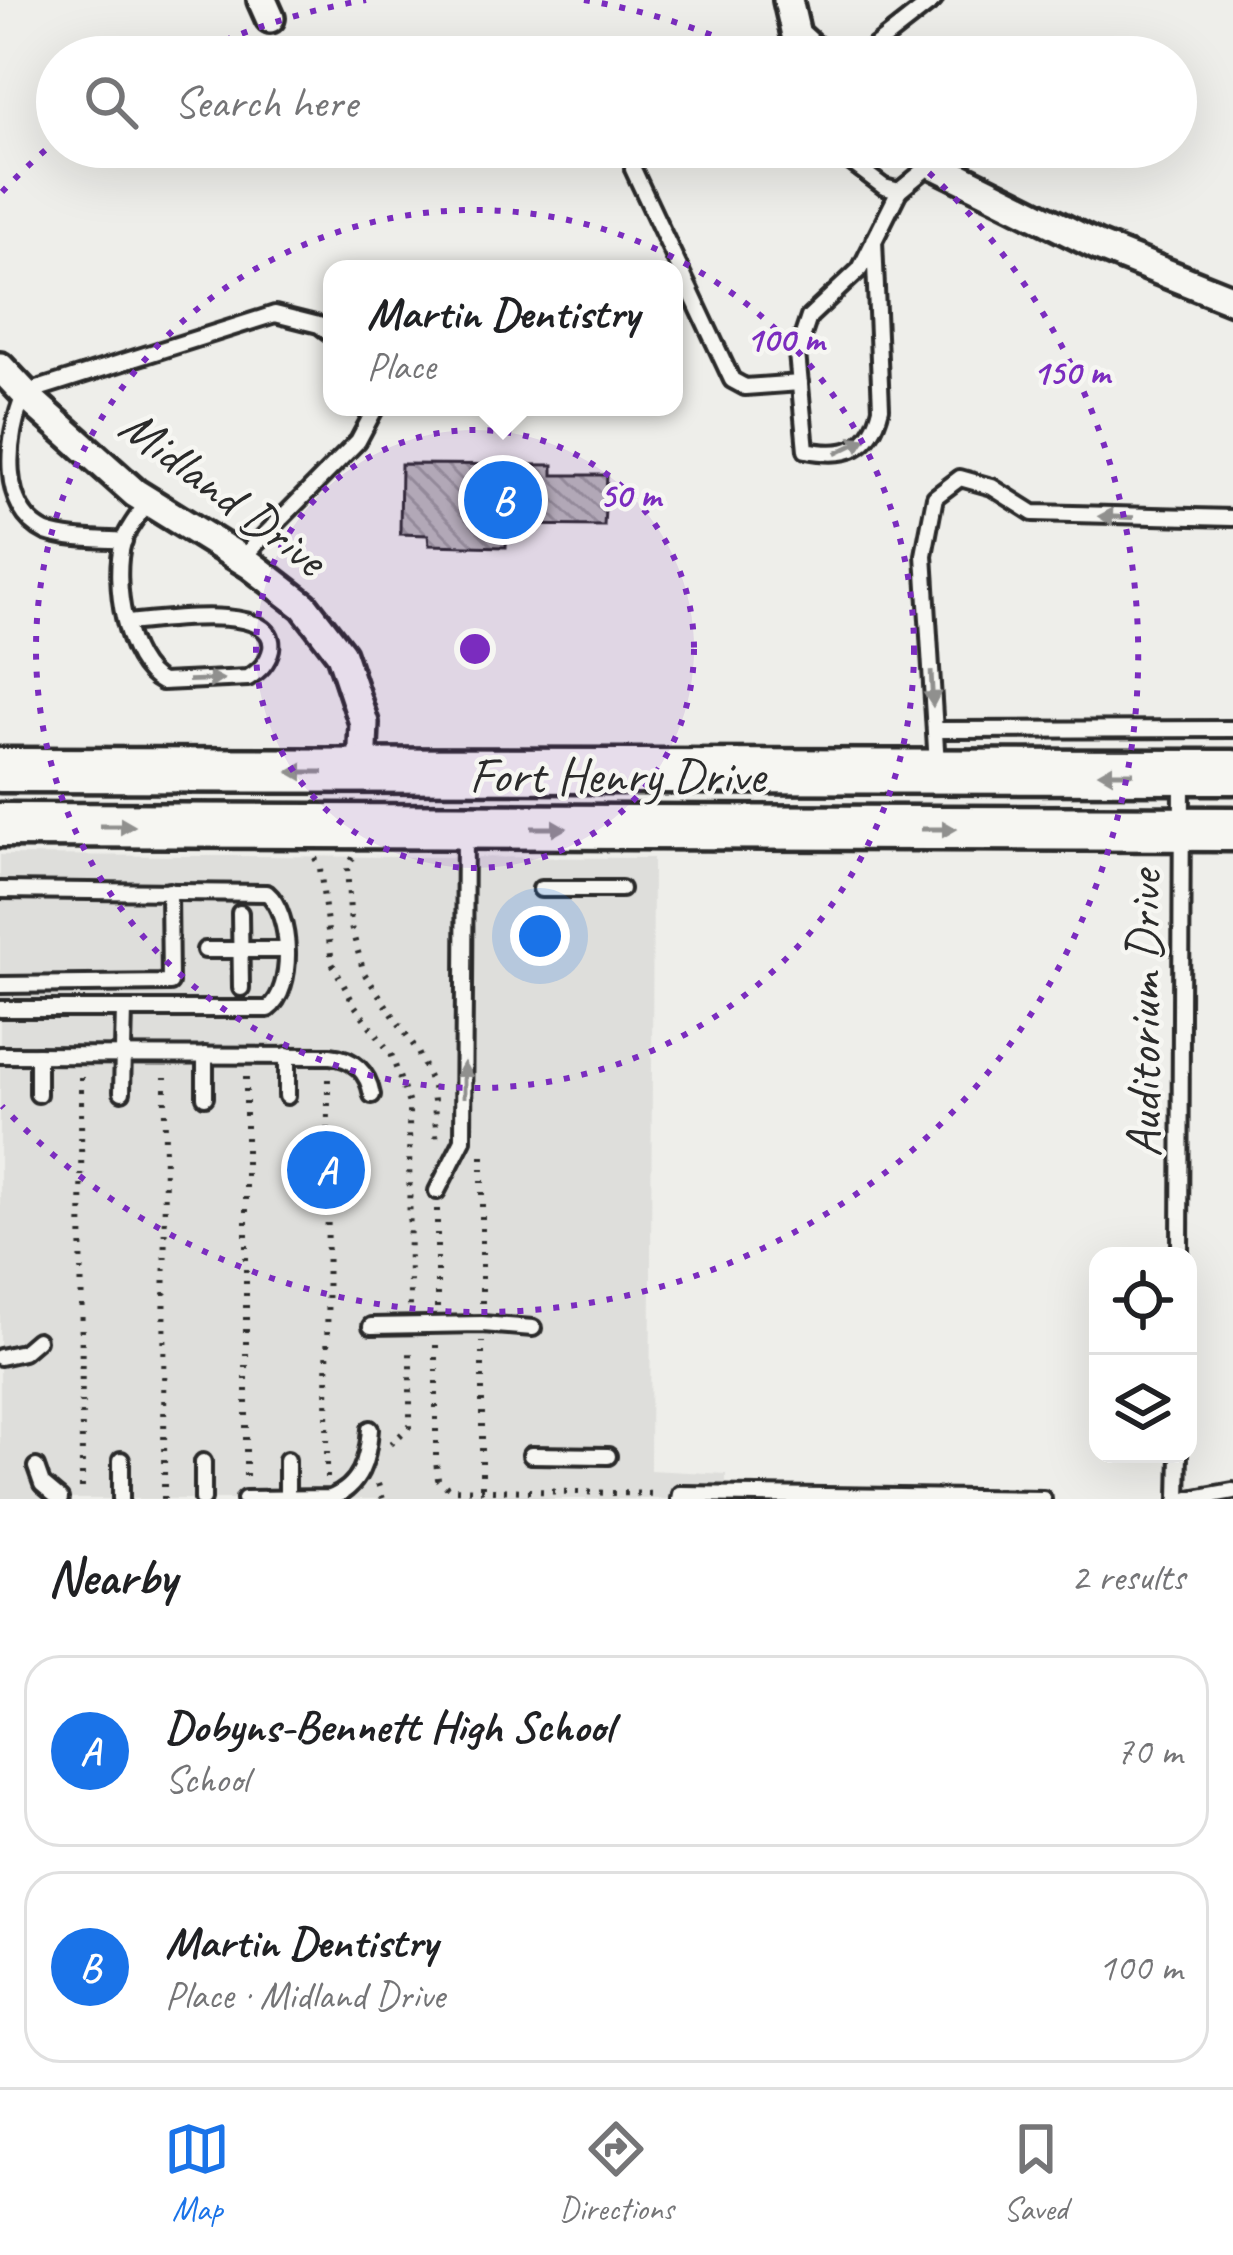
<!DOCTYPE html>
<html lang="en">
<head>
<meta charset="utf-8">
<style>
  :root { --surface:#fff; --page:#f6f6f6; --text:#202124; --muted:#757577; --line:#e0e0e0; --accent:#1a73e8 }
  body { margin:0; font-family:Caveat,sans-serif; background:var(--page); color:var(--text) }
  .controls { position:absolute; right:36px; bottom:36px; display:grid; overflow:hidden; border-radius:24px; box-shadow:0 12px 48px #0002 }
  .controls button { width:108px; height:108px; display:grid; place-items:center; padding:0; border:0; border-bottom:3px solid var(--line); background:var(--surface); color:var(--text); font:60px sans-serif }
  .you { position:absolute; left:540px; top:936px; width:42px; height:42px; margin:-30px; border:9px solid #fff; border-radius:50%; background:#1a73e8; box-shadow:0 0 0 18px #1a73e833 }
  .badge { display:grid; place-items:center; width:78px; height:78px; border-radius:50%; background:var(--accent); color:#fff; font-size:39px; font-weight:700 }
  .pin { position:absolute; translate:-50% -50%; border:6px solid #fff; box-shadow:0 3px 12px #0006 }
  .popup { position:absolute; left:323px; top:260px; width:360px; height:156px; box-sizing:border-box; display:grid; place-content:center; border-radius:24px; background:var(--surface); filter:drop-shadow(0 3px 9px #0005); font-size:39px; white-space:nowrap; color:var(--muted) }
  .popup b { font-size:45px; color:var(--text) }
  .popup::after { content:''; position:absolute; left:50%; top:100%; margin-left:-24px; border:24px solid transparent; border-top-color:var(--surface) }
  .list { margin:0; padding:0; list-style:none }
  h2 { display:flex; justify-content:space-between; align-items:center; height:156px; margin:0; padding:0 48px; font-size:51px }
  h2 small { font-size:39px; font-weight:400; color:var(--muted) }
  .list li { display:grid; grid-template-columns:78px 1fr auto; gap:36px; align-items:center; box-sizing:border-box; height:192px; margin:0 24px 24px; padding:0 24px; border:3px solid var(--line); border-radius:36px }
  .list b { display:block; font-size:45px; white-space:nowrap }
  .list p { margin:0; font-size:39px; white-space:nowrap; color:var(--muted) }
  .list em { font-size:39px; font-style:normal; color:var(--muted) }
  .icon { flex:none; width:66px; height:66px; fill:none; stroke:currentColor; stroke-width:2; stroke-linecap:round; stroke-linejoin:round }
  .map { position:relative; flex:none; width:1233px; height:1499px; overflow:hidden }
  .search { position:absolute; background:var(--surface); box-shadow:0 12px 48px #0002; left:36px; right:36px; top:36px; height:132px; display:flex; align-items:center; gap:30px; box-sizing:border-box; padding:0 42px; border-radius:66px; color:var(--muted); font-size:45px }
  .sheet { height:588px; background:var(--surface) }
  nav { display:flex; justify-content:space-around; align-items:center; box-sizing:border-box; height:168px; border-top:3px solid var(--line); background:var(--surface); font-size:33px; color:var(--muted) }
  nav a { display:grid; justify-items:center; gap:6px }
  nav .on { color:var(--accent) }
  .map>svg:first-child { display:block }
  .built { fill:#dededb }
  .building { fill:url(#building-back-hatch); stroke:#2b2b2b; stroke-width:3 }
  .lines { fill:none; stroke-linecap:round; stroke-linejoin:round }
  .lane-casing { stroke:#2b2b2b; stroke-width:22 }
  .street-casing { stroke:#2b2b2b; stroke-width:36 }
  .primary-casing { stroke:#2b2b2b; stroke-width:51 }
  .path { stroke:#2b2b2b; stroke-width:6; stroke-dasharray:3 9; stroke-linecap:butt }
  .lane { stroke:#f6f6f2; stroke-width:14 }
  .street { stroke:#f6f6f2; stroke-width:27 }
  .primary { stroke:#f6f6f2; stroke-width:42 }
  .oneway { fill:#90908e }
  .ring { fill:none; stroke:#7b2cbf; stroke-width:6; stroke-dasharray:6 12 }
  .labels { text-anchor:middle; stroke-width:9; stroke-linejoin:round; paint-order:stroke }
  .street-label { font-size:51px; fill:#2b2b2b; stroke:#f6f6f2 }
  .centre { fill:#7b2cbf; stroke:#f6f6f2; stroke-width:6 }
  .ring-label { font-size:36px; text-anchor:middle; font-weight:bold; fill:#7b2cbf; stroke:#f6f6f2; stroke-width:9; stroke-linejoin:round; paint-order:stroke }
</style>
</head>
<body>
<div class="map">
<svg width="1233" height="1499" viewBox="0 0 1233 1499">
  <defs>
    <pattern id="building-back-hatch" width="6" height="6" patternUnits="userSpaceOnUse" patternTransform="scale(3)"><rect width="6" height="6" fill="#babab7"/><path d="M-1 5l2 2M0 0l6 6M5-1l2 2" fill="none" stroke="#979795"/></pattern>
  </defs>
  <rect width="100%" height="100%" fill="#eeeeea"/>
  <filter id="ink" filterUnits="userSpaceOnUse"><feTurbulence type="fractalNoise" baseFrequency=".00833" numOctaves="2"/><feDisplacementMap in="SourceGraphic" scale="24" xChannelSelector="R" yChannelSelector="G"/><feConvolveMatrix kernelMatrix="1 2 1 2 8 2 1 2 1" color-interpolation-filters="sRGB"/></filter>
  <g filter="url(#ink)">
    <polygon class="built" points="0,855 653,858 650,1470 726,1474 726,1499 0,1499"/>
    <polygon class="building" points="401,464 553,465 553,475 607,475 604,526 507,525 506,547 429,545 428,535 400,534"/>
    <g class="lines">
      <g class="lane-casing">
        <g id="lane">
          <polyline points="861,57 934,0"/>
          <polyline points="831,147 884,187 899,191 933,163"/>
          <polyline points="633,169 732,380 745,387 800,383"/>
          <path d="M 874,240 L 881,408 C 871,450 847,458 806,450 L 797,353 L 809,317 L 860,269 L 899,191"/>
          <path d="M 124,541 C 99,539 70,540 46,532 C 0,510 5,439 25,393 L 275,314 L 319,325 L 332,335"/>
          <polyline points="241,559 358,441 376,407"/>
          <path d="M 127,623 C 156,621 279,601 271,649 C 268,663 259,671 248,678 L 162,682 C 125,663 112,581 123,542 C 127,528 140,514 148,501"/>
          <polyline points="935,730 1233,729"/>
          <polyline points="937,765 924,555 935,497 960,478 992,487 1033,513 1233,518"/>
          <polyline points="541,889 621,889"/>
          <path d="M 0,890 L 267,893 C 292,914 295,989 268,1009 L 0,1009"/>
          <polyline points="240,913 241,988"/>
          <polyline points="205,950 285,950"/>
          <polyline points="0,985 170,983 169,891"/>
          <path d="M 0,1055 L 330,1056 C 353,1058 368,1072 372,1095"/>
          <polyline points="122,1092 124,1009"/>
          <polyline points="38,1094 38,1055"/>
          <polyline points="287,1096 287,1055"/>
          <polyline points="205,1097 205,1055"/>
          <polyline points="437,1191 463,1140 465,830"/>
          <polyline points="1180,1256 1182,778"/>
          <polyline points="371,1326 482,1324 533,1328"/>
          <polyline points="0,1357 23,1352 37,1340"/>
          <polyline points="531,1455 608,1456"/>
          <polyline points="121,1460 121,1499"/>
          <polyline points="287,1460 287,1498"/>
          <polyline points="36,1467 42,1484 60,1499"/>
          <polyline points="203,1499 203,1462"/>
          <path d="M 245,1499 L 330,1498 C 361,1487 368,1459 370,1429"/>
          <polyline points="679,1499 680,1494 1043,1499"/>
          <polyline points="1178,1499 1179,1454"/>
          <polyline points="1189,1499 1233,1491"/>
        </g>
      </g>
      <g class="street-casing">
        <g id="street">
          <polyline points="262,0 270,18"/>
          <polyline points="788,0 796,35 820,57"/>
          <polyline points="916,147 937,166 1098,246 1233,300"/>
          <polyline points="0,367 33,402 135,493 251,565 304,606 341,654 364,723 362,772"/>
        </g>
      </g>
      <g class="primary-casing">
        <g id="primary">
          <polyline points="0,770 1233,772"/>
          <polyline points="0,825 1233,829"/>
        </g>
      </g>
      <g class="path">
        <polyline points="315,858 320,868 332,963 355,1006 391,1054 409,1104 410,1308"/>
        <polyline points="353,858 347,867 351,927 364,973 417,1050 433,1087 437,1146"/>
        <polyline points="81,1077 82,1496"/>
        <polyline points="246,1077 246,1478"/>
        <polyline points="482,1303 482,1149"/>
        <polyline points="437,1308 437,1207"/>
        <polyline points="436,1345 436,1461 438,1479 449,1489 659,1494"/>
        <polyline points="391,1444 410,1426 410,1345"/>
        <polyline points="327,1478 328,1077"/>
        <polyline points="378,1484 383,1499"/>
        <polyline points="164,1499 165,1077"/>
        <polyline points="482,1499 482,1341"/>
      </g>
      <use href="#lane" class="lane"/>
      <use href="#street" class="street"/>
      <use href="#primary" class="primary"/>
    </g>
    <defs><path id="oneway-solid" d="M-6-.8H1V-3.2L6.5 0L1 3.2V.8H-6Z" transform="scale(3)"/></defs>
    <g class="oneway">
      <use href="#oneway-solid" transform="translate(851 446) rotate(-26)"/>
      <use href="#oneway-solid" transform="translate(1116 517) rotate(-178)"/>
      <use href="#oneway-solid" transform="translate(206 680) rotate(-2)"/>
      <use href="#oneway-solid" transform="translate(932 689) rotate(87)"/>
      <use href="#oneway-solid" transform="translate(306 772) rotate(-180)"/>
      <use href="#oneway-solid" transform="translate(1116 773) rotate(-180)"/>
      <use href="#oneway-solid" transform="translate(117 826)"/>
      <use href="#oneway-solid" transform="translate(549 828)"/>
      <use href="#oneway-solid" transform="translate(939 829)"/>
      <use href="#oneway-solid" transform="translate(464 1080) rotate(-90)"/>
    </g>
  </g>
  <circle cx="475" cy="649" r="219" fill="#7b2cbf" fill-opacity=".12"/>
  <g class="ring">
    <circle cx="475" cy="649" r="219"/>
    <circle cx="475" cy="649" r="439"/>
    <path d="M2 192A658 658 0 0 1 56 141M192 55A658 658 0 0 1 366 0M584 0A658 658 0 0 1 758 55M902 149A658 658 0 1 1 2 1106"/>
  </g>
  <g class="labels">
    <g class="street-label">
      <text transform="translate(224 491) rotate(37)" y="18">Midland Drive</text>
      <text x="617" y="792">Fort Henry Drive</text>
      <text transform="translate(1142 1014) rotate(-90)" y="18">Auditorium Drive</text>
    </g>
  </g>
  <circle cx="475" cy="649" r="18" class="centre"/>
  <g class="ring-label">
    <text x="785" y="351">100 m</text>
    <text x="1071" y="384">150 m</text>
    <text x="630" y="507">50 m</text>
  </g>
</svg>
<div class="controls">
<button><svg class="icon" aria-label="locate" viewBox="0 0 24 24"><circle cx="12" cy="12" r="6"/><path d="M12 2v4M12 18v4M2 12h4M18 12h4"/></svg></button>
<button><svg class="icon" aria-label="layers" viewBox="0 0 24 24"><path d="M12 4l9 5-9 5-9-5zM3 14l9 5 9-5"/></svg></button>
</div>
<div class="you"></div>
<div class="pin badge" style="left:326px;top:1170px">A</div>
<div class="pin badge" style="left:503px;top:500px">B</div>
<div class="popup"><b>Martin Dentistry</b>Place</div>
<div class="search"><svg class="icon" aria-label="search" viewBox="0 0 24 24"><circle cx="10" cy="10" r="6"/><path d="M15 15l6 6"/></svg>Search here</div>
</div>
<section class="sheet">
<h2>Nearby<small>2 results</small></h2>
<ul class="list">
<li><span class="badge">A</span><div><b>Dobyns-Bennett High School</b><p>School</p></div><em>70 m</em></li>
<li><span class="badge">B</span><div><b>Martin Dentistry</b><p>Place · Midland Drive</p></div><em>100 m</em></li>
</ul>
</section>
<nav>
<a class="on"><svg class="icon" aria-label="map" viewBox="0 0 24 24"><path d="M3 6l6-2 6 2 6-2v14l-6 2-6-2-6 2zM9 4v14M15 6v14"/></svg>Map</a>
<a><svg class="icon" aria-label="directions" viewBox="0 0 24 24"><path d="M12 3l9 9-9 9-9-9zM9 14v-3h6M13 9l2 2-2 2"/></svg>Directions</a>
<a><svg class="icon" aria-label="saved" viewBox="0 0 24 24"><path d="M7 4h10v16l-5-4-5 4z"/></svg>Saved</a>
</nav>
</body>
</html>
